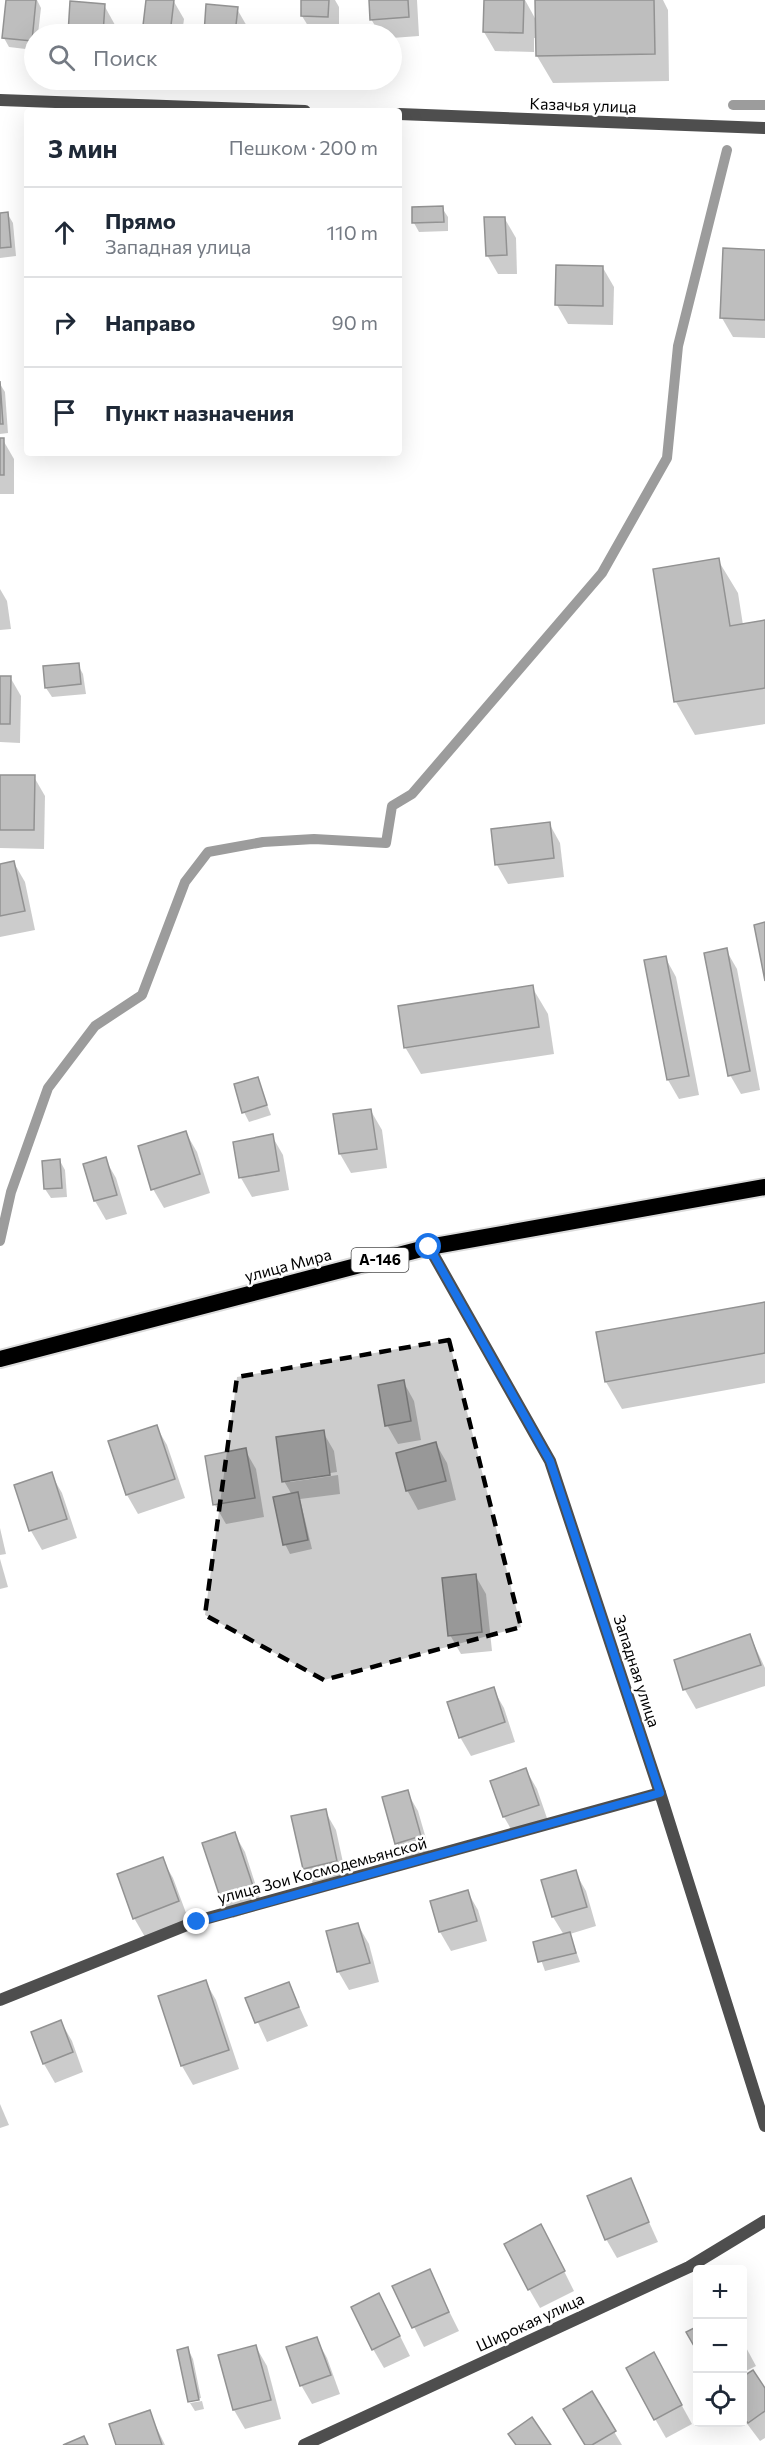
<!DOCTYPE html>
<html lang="ru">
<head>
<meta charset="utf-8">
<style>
  :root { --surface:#fff; --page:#f6f6f7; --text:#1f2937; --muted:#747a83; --line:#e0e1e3 }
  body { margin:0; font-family:Commissioner,sans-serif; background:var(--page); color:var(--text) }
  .controls { position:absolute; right:18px; bottom:18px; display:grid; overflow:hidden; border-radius:6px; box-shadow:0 6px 24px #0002 }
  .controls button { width:54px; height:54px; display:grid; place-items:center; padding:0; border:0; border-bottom:2px solid var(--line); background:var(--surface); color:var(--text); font:30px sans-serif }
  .stop { position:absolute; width:18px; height:18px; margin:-14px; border:4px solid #1a73e8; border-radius:50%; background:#fff }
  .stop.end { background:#1a73e8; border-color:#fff; box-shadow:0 2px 6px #0008 }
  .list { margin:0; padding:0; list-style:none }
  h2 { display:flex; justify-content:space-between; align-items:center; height:78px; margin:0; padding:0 24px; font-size:26px }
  h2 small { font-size:20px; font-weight:400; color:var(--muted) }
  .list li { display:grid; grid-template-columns:39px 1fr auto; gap:18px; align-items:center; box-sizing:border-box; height:90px; padding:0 24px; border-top:2px solid var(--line) }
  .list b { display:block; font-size:22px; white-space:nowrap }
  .list p { margin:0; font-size:20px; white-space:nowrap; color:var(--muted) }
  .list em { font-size:20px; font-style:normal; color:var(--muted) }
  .icon { flex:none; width:33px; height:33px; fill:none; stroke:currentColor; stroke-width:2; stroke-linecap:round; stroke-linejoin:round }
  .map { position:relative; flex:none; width:765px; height:2445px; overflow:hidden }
  .search { position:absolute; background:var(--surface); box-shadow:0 6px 24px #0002; left:24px; top:24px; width:378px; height:66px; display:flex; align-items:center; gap:15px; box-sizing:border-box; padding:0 21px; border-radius:33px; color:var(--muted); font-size:22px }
  .panel { position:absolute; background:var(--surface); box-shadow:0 6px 24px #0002; left:24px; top:108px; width:378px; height:348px; border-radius:6px }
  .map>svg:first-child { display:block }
  .shadow { fill:#0003 }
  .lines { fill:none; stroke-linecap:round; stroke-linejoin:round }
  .stream { stroke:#9c9c9c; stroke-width:10 }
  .building { fill:#bebebe; stroke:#929292; stroke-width:1.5 }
  .trunk-casing { stroke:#dbdbdb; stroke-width:20 }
  .minor { stroke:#4e4e4e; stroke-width:12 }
  .trunk { stroke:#000; stroke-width:16 }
  .route { stroke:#1a73e8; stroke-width:8 }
  .marked { fill:#000; fill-opacity:0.2; stroke:#000; stroke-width:4.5; stroke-dasharray:12 8; stroke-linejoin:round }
  .labels { text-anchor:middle; stroke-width:5; stroke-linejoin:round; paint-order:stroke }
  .shield { fill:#fff; stroke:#4c4c4c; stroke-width:1.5 }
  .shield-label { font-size:15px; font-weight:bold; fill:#000 }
  .street-label { font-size:16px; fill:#000; stroke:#fff }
</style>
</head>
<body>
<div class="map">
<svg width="765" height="2445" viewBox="0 0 765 2445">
  <rect width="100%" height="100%" fill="#fff"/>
  <g class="shadow">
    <polygon points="7,0 37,0 41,8 38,34 34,34 34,50 9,47 4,38"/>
    <polygon points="147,0 173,0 184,19 182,34 143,34"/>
    <polygon points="302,0 335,0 339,7 339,34 313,34 302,16"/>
    <polygon points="370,0 417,0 419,36 392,38 392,34 380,34 371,19"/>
    <polygon points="485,0 525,0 536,20 536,0 663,0 668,10 669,81 553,83 537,56 537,38 534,38 534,52 495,51 484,32"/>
    <polygon points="72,3 104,5 115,25 115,34 70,34"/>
    <polygon points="208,6 237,9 248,28 247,34 205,34"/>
    <polygon points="442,208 448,217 448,231 419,232 414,223"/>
    <polygon points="7,213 13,223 16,256 0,258 0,214"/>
    <polygon points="505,219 516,238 517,274 498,274 487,255"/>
    <polygon points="765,251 765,338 733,337 722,318"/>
    <polygon points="603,268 614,287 613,325 568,324 557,305"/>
    <polygon points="0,384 5,392 8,433 0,434"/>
    <polygon points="0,440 3,440 14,459 14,494 0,494"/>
    <polygon points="718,560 738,593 743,625 765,622 765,724 695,735 676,702"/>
    <polygon points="0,589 7,601 11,629 0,630"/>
    <polygon points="78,665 83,674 86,694 52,697 46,688"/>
    <polygon points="0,677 10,677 21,696 20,743 0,742"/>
    <polygon points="0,776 34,777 45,796 44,849 0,848"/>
    <polygon points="549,823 560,843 564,877 508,884 497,865 493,830"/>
    <polygon points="14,863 25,882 35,930 0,937 0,866"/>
    <polygon points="726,950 737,969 760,1090 741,1094 730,1075"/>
    <polygon points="665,957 676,977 699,1095 679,1099 668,1080"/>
    <polygon points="532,987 548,1014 554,1054 421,1074 405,1047"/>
    <polygon points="257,1079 271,1115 249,1122 244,1112"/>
    <polygon points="371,1111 382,1130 387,1168 351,1173 340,1154"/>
    <polygon points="186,1133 197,1152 210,1193 164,1208 153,1189"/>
    <polygon points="272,1136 283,1155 289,1190 252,1197 241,1178 235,1143"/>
    <polygon points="105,1159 116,1178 127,1214 106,1220 95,1201 85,1165"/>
    <polygon points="60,1161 65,1170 67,1197 51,1198 45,1189"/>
    <polygon points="765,1303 765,1383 622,1409 606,1382"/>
    <polygon points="403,1381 414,1401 421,1440 398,1444 387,1425"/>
    <polygon points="156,1426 167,1445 185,1498 138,1514 127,1495 110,1442"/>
    <polygon points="323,1432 334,1451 337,1472 290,1479 290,1482 338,1475 340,1494 300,1499 312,1549 290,1554 285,1544 292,1495 284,1481"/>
    <polygon points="436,1444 447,1463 456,1500 418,1510 407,1490"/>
    <polygon points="245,1450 256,1469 264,1517 226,1524 215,1505"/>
    <polygon points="51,1474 62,1493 77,1538 42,1550 31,1531 16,1485"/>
    <polygon points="0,1528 6,1554 0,1555"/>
    <polygon points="0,1559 8,1587 0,1589"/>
    <polygon points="475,1575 486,1594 492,1651 461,1654 450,1635"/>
    <polygon points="750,1636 765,1668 765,1686 696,1709 685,1690 675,1661"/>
    <polygon points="493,1689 504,1708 515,1742 471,1756 460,1737"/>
    <polygon points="526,1770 537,1789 549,1824 515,1836 504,1817 492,1782"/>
    <polygon points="407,1792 418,1811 431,1856 408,1862 397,1843"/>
    <polygon points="325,1811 336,1830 347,1881 315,1887 304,1868"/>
    <polygon points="234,1833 245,1852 263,1908 233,1918 222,1899"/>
    <polygon points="162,1859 173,1878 189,1921 145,1937 134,1918"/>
    <polygon points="575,1872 586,1891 596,1926 570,1934 580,1962 545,1971 535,1943 564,1935 553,1917 543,1881"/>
    <polygon points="467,1891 478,1910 487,1941 451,1951 440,1932 432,1902"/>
    <polygon points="358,1925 369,1944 379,1982 349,1990 338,1971"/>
    <polygon points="205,1981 216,2000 239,2069 193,2085 182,2066 159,1997"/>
    <polygon points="289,1984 308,2026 267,2042 247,1999"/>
    <polygon points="61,2022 72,2041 83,2072 55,2083 44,2064"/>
    <polygon points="0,2104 9,2125 0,2128"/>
    <polygon points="630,2180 658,2242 617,2258 606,2239"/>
    <polygon points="551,2245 574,2291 540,2308 529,2289"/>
    <polygon points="429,2271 459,2331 424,2347 394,2287"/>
    <polygon points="389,2314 410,2356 384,2368 373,2349"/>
    <polygon points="316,2338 327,2358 340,2394 312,2404 301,2385"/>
    <polygon points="742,2340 756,2366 742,2373"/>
    <polygon points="256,2347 267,2366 281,2419 245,2429 234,2410 220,2356"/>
    <polygon points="188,2349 193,2359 201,2398 190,2400 190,2403"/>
    <polygon points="664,2373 692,2424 666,2438 655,2419"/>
    <polygon points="742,2379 765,2390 765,2438 760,2441 742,2417"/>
    <polygon points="591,2393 622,2445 586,2445"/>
    <polygon points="202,2401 204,2409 195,2411 190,2403"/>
    <polygon points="149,2412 165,2445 118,2445"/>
  </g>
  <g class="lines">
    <g class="stream">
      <polyline points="733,105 765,105"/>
      <polyline points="0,1241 11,1192 48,1088 95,1026 142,995 185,882 208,852 263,842 314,839 386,843 392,806 412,794 602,573 667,458 678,346 727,150"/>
    </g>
  </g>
  <g class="building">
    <polygon points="6,0 36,0 32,41 2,38"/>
    <polygon points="146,0 174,0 170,34 142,34"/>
    <polygon points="301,0 329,0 328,17 301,16"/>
    <polygon points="369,0 408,0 409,17 370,20"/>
    <polygon points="484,0 524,0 523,33 483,32"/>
    <polygon points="535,0 654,0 655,54 536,56"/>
    <polygon points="70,1 105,4 103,34 68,34"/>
    <polygon points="206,4 238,7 235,34 204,34"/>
    <polygon points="443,206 444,222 412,223 412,207"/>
    <polygon points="8,212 11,247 0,248 0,213"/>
    <polygon points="484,217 505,217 507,255 486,256"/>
    <polygon points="723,248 765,250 765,320 720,318"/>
    <polygon points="556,265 603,266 603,306 555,305"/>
    <polygon points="0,381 3,424 0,424"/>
    <rect x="0" y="438" width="4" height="37"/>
    <polygon points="719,558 730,626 765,620 765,688 674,702 653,569"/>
    <polygon points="79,663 81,684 45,688 43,666"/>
    <polygon points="0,676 11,676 10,724 0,724"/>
    <polygon points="0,775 35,775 34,830 0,830"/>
    <polygon points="550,822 554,858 495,865 491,829"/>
    <polygon points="14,861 25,911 0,916 0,864"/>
    <polygon points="765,922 765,981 754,925"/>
    <polygon points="727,948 750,1071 728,1076 704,953"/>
    <polygon points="666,956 689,1076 667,1080 644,960"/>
    <polygon points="533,985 539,1027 404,1048 398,1006"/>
    <polygon points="258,1077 267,1105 242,1113 234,1084"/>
    <polygon points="371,1109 377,1149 339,1154 333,1114"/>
    <polygon points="186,1131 200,1174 151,1190 138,1146"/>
    <polygon points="273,1134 279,1171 239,1178 233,1142"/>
    <polygon points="106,1157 117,1195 94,1201 83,1164"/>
    <polygon points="60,1159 62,1188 44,1189 42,1161"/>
    <polygon points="765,1302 765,1353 605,1382 596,1332"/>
    <polygon points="404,1380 411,1421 385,1426 378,1385"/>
    <polygon points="157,1425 175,1479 126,1495 108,1441"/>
    <polygon points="324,1430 330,1475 282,1482 276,1437"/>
    <polygon points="436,1442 446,1481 406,1491 396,1453"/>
    <polygon points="246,1448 255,1498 213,1505 205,1456"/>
    <polygon points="52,1472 67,1519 29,1531 14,1485"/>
    <polygon points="298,1492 308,1540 283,1545 273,1497"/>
    <polygon points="476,1574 482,1632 448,1636 442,1578"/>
    <polygon points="750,1634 761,1665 683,1690 674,1660"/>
    <polygon points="494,1687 505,1722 459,1738 447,1702"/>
    <polygon points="526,1768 539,1805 503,1817 490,1781"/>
    <polygon points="408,1790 421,1836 395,1844 382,1797"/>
    <polygon points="326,1809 337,1861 303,1869 291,1816"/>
    <polygon points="235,1832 254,1889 221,1900 202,1843"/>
    <polygon points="163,1857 179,1901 133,1919 117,1874"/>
    <polygon points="576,1870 587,1907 552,1917 541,1880"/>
    <polygon points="468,1890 477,1921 439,1932 430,1901"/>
    <polygon points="358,1923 370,1963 337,1972 326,1931"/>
    <polygon points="570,1932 576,1953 538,1962 533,1942"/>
    <polygon points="206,1980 229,2050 181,2066 158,1996"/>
    <polygon points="289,1982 299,2007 255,2023 245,1998"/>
    <polygon points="61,2020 73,2052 43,2064 31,2032"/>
    <polygon points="631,2178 649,2222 605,2240 587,2196"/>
    <polygon points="541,2224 565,2271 528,2290 504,2244"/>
    <polygon points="430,2269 449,2312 412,2328 392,2286"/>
    <polygon points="379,2293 400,2336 372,2350 351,2307"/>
    <polygon points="698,2326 698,2353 686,2332"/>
    <polygon points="317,2337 331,2375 300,2386 286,2347"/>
    <polygon points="256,2345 271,2400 233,2410 218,2355"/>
    <polygon points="188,2347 199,2400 188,2402 177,2350"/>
    <polygon points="654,2352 682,2405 654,2420 626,2368"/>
    <polygon points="753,2370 765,2388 765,2411 748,2423 742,2416 742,2377"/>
    <polygon points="592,2391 616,2431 592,2445 585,2445 563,2409"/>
    <polygon points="150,2410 162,2445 116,2445 109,2424"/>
    <polygon points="532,2417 551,2445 516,2445 508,2434"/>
    <polygon points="84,2436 88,2445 63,2445"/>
  </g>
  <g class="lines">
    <g class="trunk-casing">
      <polyline id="trunk" points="0,1359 429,1247 765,1187"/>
    </g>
    <g class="minor">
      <polyline points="0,100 305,111"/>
      <polyline points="399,114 765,128"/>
      <polyline points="429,1247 550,1461 660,1793 765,2126"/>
      <polyline points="0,2000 197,1921 660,1793"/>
      <polyline points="304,2445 689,2267 765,2221"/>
    </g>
    <use href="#trunk" class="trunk"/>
  </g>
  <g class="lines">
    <polyline class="route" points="197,1922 660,1793 550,1461 429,1247"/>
  </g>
  <path class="marked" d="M 449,1340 L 521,1627 L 324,1680 L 205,1615 L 237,1377 Z"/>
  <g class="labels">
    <rect class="shield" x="351.5" y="1248" width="57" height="24" rx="4.5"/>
    <g class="shield-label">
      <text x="380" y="1265">А-146</text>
    </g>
    <g class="street-label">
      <text transform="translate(583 105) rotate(2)" y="6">Казачья улица</text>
      <text transform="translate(288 1265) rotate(-15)" y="6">улица Мира</text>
      <text transform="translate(637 1671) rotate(72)" y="6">Западная улица</text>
      <text transform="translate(322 1870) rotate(-15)" y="6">улица Зои Космодемьянской</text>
      <text transform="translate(530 2322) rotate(-25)" y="6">Широкая улица</text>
    </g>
  </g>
</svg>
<div class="controls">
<button>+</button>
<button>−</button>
<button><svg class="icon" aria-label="locate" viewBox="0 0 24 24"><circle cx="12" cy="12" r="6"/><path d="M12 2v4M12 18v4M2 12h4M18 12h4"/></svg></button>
</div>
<div class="stop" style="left:429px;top:1247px"></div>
<div class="stop end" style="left:197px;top:1922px"></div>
<div class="search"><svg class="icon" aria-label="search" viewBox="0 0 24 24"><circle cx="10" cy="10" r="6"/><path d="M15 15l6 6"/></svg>Поиск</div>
<section class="panel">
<h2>3 мин<small>Пешком · 200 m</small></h2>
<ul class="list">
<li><svg class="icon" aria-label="ahead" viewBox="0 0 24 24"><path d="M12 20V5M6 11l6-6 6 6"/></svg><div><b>Прямо</b><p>Западная улица</p></div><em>110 m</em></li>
<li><svg class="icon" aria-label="right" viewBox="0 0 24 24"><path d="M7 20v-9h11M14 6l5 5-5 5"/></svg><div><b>Направо</b></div><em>90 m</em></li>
<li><svg class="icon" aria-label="arrive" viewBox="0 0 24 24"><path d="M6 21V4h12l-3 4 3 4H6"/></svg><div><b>Пункт назначения</b></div></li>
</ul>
</section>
</div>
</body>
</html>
